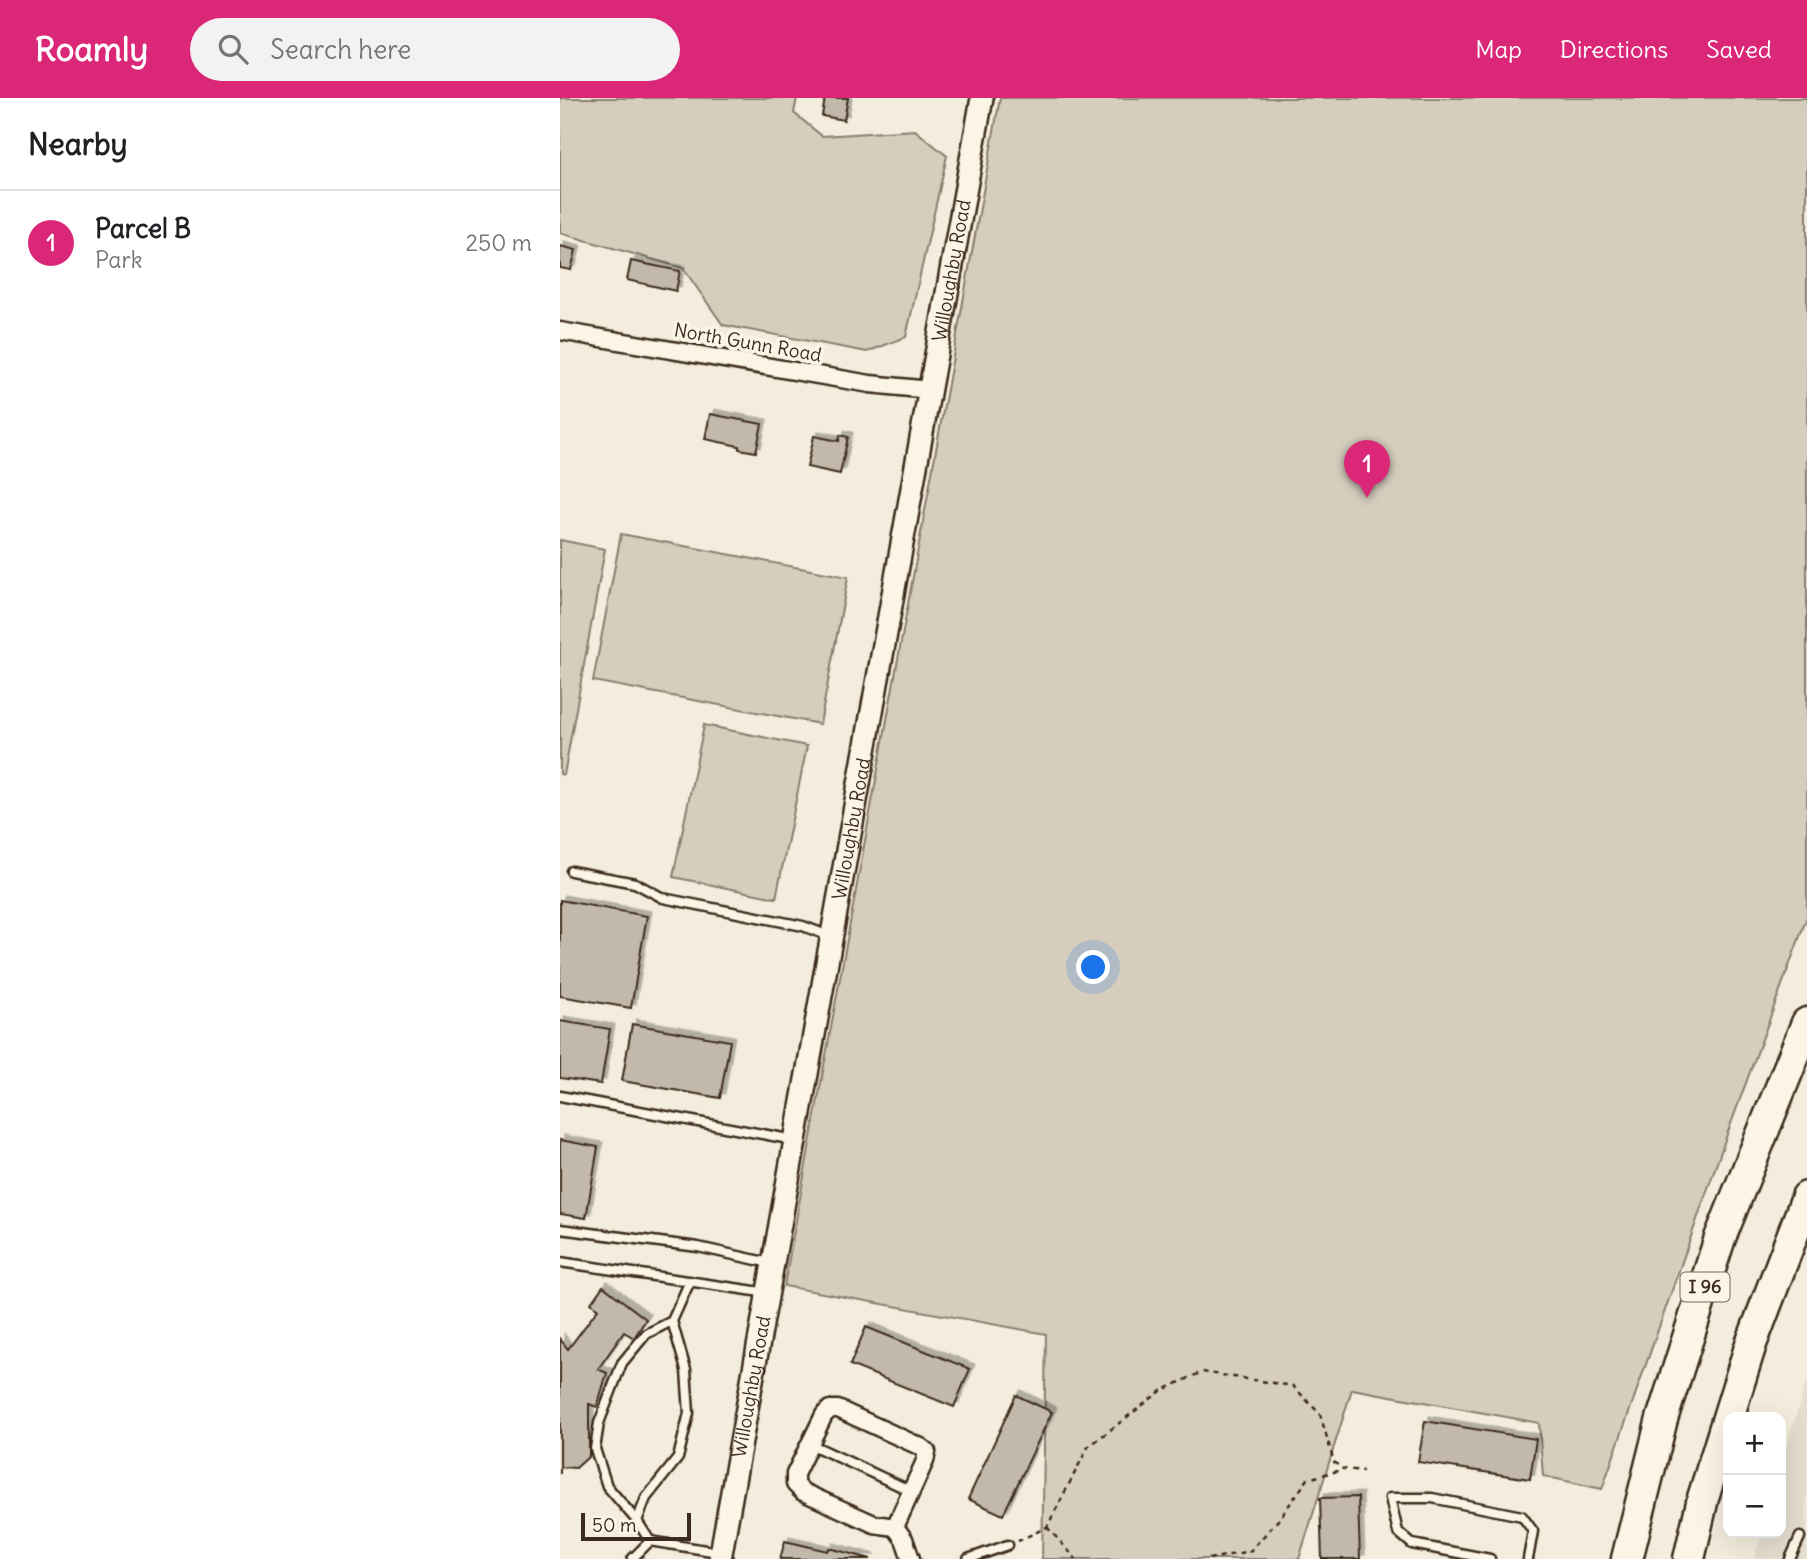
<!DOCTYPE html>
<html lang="en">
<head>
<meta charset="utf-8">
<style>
  :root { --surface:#fff; --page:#f2f2f2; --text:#202124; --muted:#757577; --line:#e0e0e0; --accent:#db2777 }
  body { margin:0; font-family:Delius,sans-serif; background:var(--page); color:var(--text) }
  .controls { position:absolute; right:21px; bottom:21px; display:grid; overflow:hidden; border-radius:14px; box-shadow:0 7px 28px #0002 }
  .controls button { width:63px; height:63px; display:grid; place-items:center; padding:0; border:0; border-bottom:2px solid var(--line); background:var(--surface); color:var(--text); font:35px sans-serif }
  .scale { position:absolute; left:21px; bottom:18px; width:110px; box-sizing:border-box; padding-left:7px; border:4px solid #3b2a1e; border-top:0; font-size:19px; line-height:24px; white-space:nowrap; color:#3b2a1e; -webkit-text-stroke:5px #fcf5e5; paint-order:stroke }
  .you { position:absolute; left:534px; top:870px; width:24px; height:24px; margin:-18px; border:5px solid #fff; border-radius:50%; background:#1a73e8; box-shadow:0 0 0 10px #1a73e833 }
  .badge { display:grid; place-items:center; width:46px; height:46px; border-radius:50%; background:var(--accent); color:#fff; font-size:23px; font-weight:700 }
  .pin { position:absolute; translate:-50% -58px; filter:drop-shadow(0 2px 4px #0008) }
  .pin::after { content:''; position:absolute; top:37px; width:24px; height:21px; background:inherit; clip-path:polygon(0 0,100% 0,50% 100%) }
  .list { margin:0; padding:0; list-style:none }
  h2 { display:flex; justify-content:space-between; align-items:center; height:91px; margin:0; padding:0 28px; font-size:30px }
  h2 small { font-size:23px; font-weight:400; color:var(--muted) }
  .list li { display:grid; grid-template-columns:46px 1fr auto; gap:21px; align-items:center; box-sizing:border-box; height:105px; padding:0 28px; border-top:2px solid var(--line) }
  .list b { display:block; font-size:26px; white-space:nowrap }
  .list p { margin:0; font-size:23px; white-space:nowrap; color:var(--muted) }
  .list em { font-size:23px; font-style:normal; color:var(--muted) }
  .icon { flex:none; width:38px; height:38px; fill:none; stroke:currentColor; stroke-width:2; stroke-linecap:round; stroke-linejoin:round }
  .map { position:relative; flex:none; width:1247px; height:1461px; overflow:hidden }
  header { display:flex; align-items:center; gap:42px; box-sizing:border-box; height:98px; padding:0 35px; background:var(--accent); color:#fff }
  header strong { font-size:33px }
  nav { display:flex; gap:38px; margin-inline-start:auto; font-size:24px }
  .search { width:490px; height:63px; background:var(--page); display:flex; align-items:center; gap:18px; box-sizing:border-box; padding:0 24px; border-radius:38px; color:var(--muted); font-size:26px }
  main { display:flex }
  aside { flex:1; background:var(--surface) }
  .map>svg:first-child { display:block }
  .built { fill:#e5ddce }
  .green { fill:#d6cdbd; stroke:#887c6e; stroke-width:2 }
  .building { fill:#c3b9aa; stroke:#3b2a1e; stroke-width:2; filter:url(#shadow) }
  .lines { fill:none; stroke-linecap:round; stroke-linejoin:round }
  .service-casing { stroke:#3b2a1e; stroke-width:13 }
  .minor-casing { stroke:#3b2a1e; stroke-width:21 }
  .tertiary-casing { stroke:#3b2a1e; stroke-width:26 }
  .motorway-casing { stroke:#3b2a1e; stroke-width:35 }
  .path { stroke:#3b2a1e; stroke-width:2.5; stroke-dasharray:5 5; stroke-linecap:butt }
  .service { stroke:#fcf5e5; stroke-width:8 }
  .minor { stroke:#fcf5e5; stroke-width:16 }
  .tertiary { stroke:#fcf5e5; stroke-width:21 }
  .motorway { stroke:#fcf5e5; stroke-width:30 }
  .labels { text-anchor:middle; stroke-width:7; stroke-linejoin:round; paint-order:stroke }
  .shield { fill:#fcf5e5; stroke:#75675a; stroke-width:2 }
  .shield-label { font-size:18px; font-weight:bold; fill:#3b2a1e }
  .street-label { font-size:19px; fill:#3b2a1e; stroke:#fcf5e5 }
</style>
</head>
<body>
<header>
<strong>Roamly</strong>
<div class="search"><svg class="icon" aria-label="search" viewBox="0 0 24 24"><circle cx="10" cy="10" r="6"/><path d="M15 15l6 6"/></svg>Search here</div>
<nav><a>Map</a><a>Directions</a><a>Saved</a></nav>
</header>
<main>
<aside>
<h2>Nearby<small></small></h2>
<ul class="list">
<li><span class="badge">1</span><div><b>Parcel B</b><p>Park</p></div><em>250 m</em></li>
</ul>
</aside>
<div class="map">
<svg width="1247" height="1461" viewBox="0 0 1247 1461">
  <defs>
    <filter id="shadow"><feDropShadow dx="4.5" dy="-4.5" stdDeviation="0" flood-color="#0004"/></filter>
  </defs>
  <rect width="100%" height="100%" fill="#f4eddd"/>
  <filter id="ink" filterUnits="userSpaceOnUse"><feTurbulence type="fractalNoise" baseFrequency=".0143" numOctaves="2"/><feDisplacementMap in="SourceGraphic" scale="14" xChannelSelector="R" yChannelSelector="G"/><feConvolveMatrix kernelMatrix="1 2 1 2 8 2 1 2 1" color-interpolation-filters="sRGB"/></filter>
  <g filter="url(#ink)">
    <polygon class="built" points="1247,1281 1247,1461 1194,1461 1202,1435 1221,1435 1221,1367"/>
    <g class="green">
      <polygon points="0,0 237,0 234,15 262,38 355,32 387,58 346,239 307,254 163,227 123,170 0,135"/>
      <polygon points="440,0 1247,0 1247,819 1165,1042 1042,1391 983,1378 979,1325 792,1291 739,1461 482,1461 486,1236 224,1188"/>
      <polygon points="61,436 288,479 260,626 33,583"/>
      <polygon points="0,442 45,451 4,677 0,676"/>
      <polygon points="144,627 247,648 216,800 113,779"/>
    </g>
    <g class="building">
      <polygon points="265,0 288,0 284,22 262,18"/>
      <polygon points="0,148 16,152 11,172 0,170"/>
      <polygon points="71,163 120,173 116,193 67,182"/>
      <polygon points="150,316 202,326 196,354 179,351 179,348 145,341"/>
      <polygon points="280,337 288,339 280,376 247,369 254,338 279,343"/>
      <polygon points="0,802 87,818 71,910 0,898"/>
      <polygon points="0,923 50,931 41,986 0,980"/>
      <polygon points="72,926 170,943 160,1000 62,983"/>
      <polygon points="0,1042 38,1049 26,1120 0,1116"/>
      <polygon points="43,1188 86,1221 74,1240 64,1234 38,1271 47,1275 37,1309 29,1306 29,1358 16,1370 0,1369 0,1376 0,1241 8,1251 38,1211 31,1205"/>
      <polygon points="306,1229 410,1271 394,1309 290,1267"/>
      <polygon points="456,1297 492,1314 443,1417 408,1401"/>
      <polygon points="865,1323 976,1341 970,1381 858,1364"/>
      <polygon points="798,1399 800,1461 762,1461 760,1400"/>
      <polygon points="225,1443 268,1453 269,1450 311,1461 220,1461"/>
    </g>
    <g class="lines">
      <g class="service-casing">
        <g id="service">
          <polyline points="11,773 75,785 103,800 243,828 269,838"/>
          <polyline points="0,998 234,1042"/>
          <polyline points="0,1131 138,1149 210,1165"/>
          <polyline points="0,1164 208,1195"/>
          <polyline points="250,1346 351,1393"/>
          <polyline points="77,1423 86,1400 118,1360 129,1315 126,1272 112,1223"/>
          <polyline points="90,1443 77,1423 47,1388 35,1351 39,1325 62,1265 86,1236 112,1223 130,1183"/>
          <polyline points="72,1461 90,1443 158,1454"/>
          <polyline points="408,1461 448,1447"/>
          <polyline points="930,1461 852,1446 838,1434 830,1400 872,1400 962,1418 973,1433 968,1461"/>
          <polyline points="1230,1461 1240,1439"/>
        </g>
      </g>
      <g class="minor-casing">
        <g id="minor">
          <polyline points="0,233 310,286 370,292"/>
          <polygon points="270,1311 278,1311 361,1349 367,1354 365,1363 335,1429 314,1426 243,1394 235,1386 235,1376 264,1317"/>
          <polyline points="335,1429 344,1441 351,1461"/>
        </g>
      </g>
      <g class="tertiary-casing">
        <g id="tertiary">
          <path id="s1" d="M 160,1461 L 422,0"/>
        </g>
      </g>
      <g class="motorway-casing">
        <g id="motorway">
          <polyline points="1067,1461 1102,1321 1160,1140 1247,925"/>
          <polyline points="1129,1461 1143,1400 1191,1246 1247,1099"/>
        </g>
      </g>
      <g class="path">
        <polyline points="487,1429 516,1461"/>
        <polyline points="458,1443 487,1429 528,1349 601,1293 642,1274 733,1288 760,1316 774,1364 783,1371 803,1373"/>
        <polyline points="649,1461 690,1453 719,1421 748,1381 781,1372"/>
      </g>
      <use href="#service" class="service"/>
      <use href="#minor" class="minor"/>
      <use href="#tertiary" class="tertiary"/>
      <use href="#motorway" class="motorway"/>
    </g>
  </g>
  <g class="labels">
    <rect class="shield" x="1120.5" y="1174.5" width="49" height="29" rx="5"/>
    <g class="shield-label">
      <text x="1145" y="1195">I 96</text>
    </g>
    <g class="street-label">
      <text dy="7" stroke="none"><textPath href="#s1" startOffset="1309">Willoughby Road</textPath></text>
      <text transform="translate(188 244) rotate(10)" y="7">North Gunn Road</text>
      <text dy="7" stroke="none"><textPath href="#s1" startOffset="742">Willoughby Road</textPath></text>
      <text dy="7" stroke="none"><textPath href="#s1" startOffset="175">Willoughby Road</textPath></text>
    </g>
  </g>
</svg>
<div class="controls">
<button>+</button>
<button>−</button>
</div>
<div class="scale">50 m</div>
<div class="you"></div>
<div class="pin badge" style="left:807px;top:400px">1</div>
</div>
</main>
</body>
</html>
